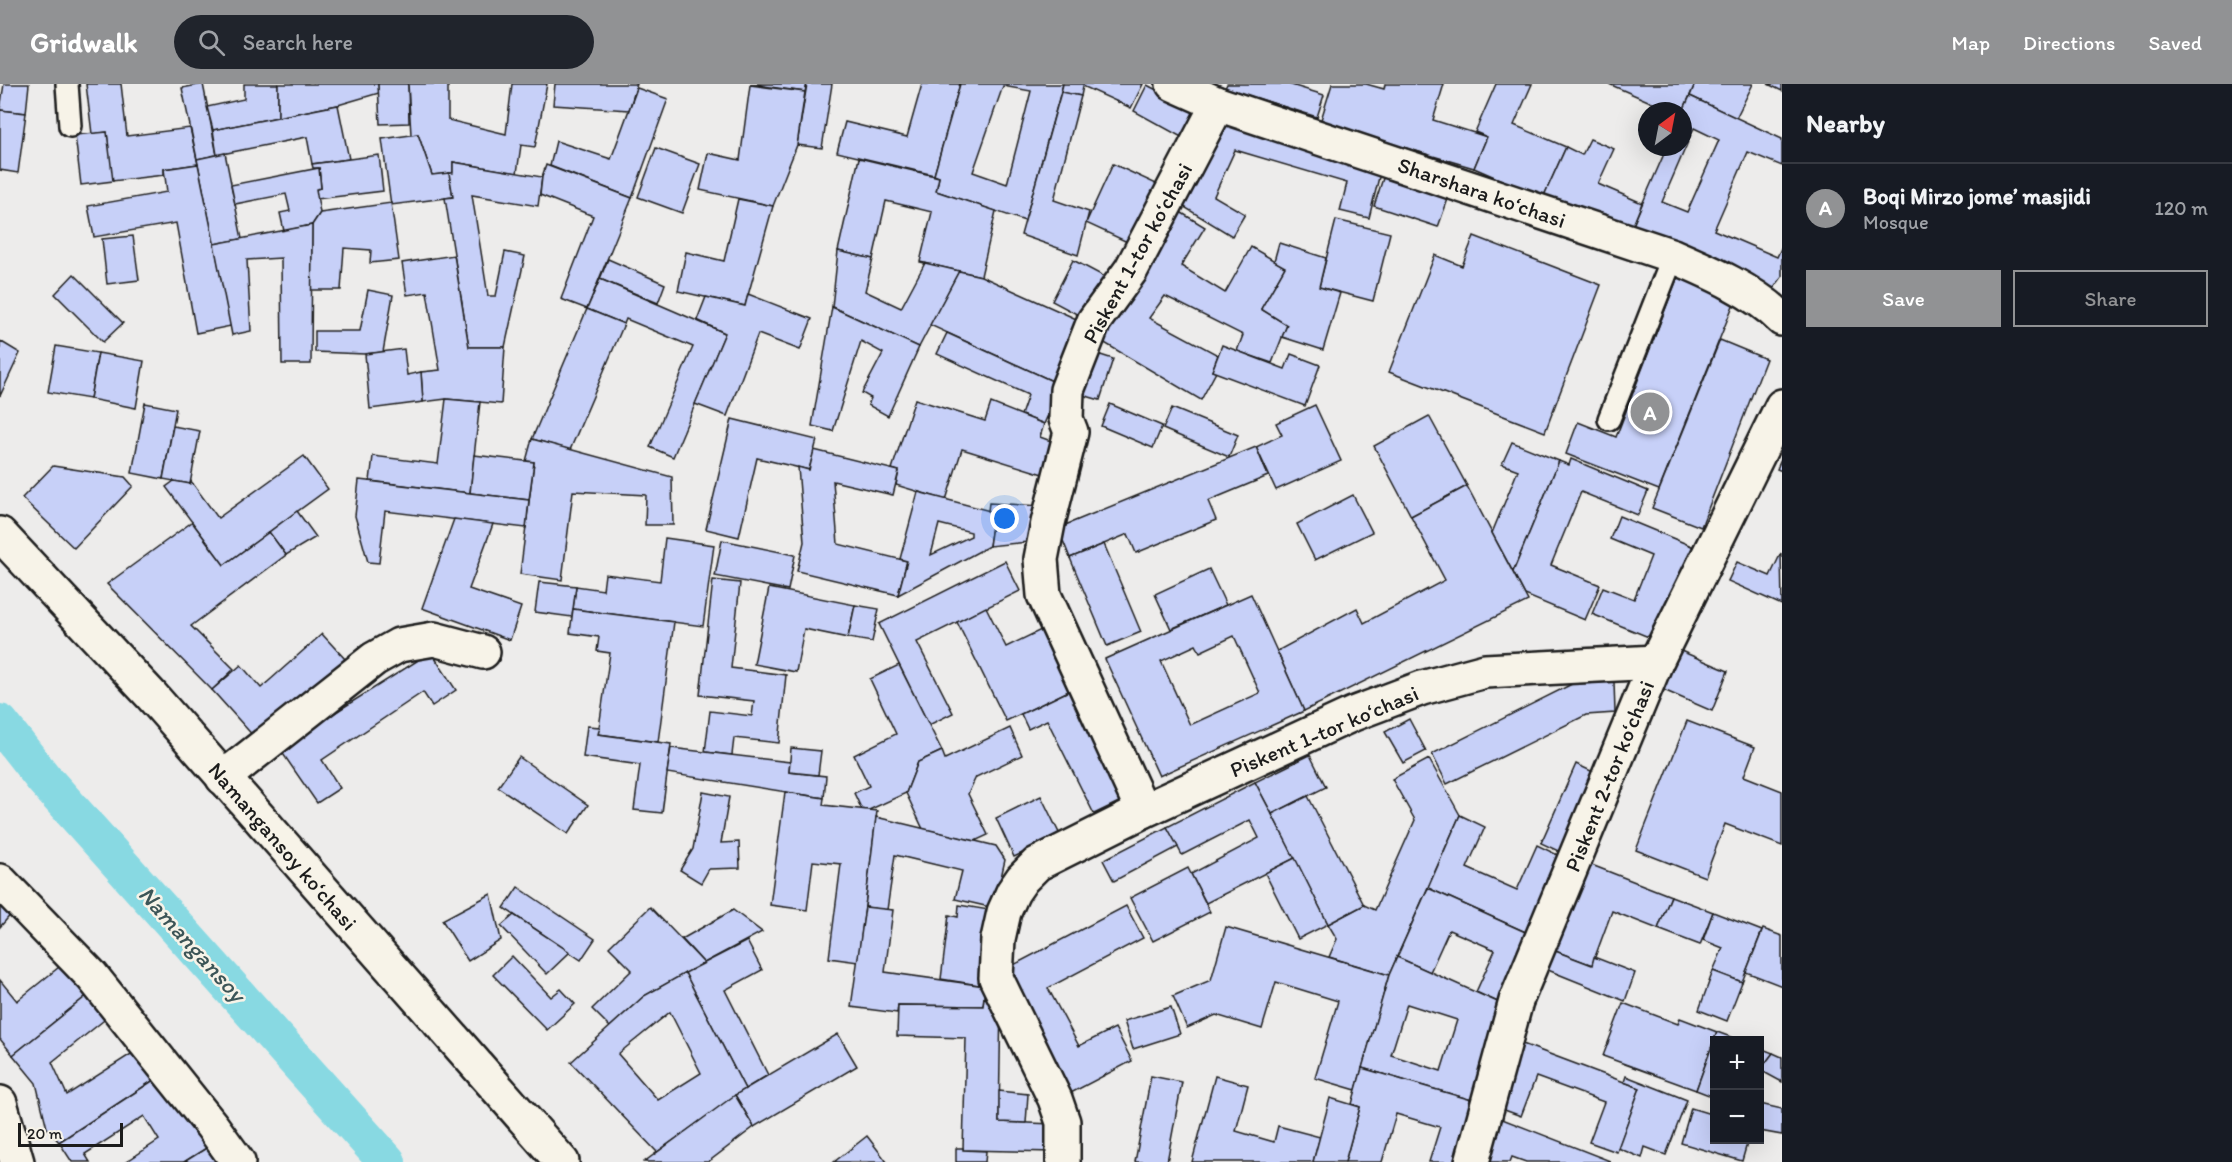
<!DOCTYPE html>
<html lang="en">
<head>
<meta charset="utf-8">
<style>
  :root { --surface:#171b24; --page:#20242c; --text:#f1f3f6; --muted:#9ea1a6; --line:#363941; --accent:#919294 }
  body { margin:0; font-family:Itim,sans-serif; background:var(--page); color:var(--text) }
  .controls { position:absolute; right:18px; bottom:18px; display:grid; overflow:hidden; border-radius:0px; box-shadow:0 6px 24px #0002 }
  .controls button { width:54px; height:54px; display:grid; place-items:center; padding:0; border:0; border-bottom:2px solid var(--line); background:var(--surface); color:var(--text); font:30px sans-serif }
  .compass { position:absolute; left:1638px; top:18px; width:54px; height:54px; border-radius:50%; background:var(--surface); box-shadow:0 6px 24px #0002; rotate:32deg }
  .scale { position:absolute; left:18px; bottom:15px; width:105px; box-sizing:border-box; padding-left:6px; border:3px solid #1c1c1c; border-top:0; font-size:16px; line-height:21px; white-space:nowrap; color:#1c1c1c; -webkit-text-stroke:4px #f7f3e8; paint-order:stroke }
  .you { position:absolute; left:1005px; top:435px; width:21px; height:21px; margin:-15px; border:4px solid #fff; border-radius:50%; background:#1a73e8; box-shadow:0 0 0 9px #1a73e833 }
  .badge { display:grid; place-items:center; width:39px; height:39px; border-radius:50%; background:var(--accent); color:#fff; font-size:20px; font-weight:700 }
  .pin { position:absolute; translate:-50% -50%; border:3px solid #fff; box-shadow:0 2px 6px #0006 }
  .list { margin:0; padding:0; list-style:none }
  h2 { display:flex; justify-content:space-between; align-items:center; height:78px; margin:0; padding:0 24px; font-size:26px }
  h2 small { font-size:20px; font-weight:400; color:var(--muted) }
  .list li { display:grid; grid-template-columns:39px 1fr auto; gap:18px; align-items:center; box-sizing:border-box; height:90px; padding:0 24px; border-top:2px solid var(--line) }
  .list b { display:block; font-size:22px; white-space:nowrap }
  .list p { margin:0; font-size:20px; white-space:nowrap; color:var(--muted) }
  .list em { font-size:20px; font-style:normal; color:var(--muted) }
  .actions { display:flex; gap:12px; padding:18px 24px }
  .actions a { flex:1; padding:14px 0; border:2px solid var(--accent); border-radius:0px; text-align:center; font-size:21px; color:var(--accent) }
  .actions .main { background:var(--accent); color:#fff }
  .icon { flex:none; width:33px; height:33px; fill:none; stroke:currentColor; stroke-width:2; stroke-linecap:round; stroke-linejoin:round }
  .map { position:relative; flex:none; width:1782px; height:1078px; overflow:hidden }
  header { display:flex; align-items:center; gap:36px; box-sizing:border-box; height:84px; padding:0 30px; background:var(--accent); color:#fff }
  header strong { font-size:28px }
  nav { display:flex; gap:33px; margin-inline-start:auto; font-size:21px }
  .search { width:420px; height:54px; background:var(--page); display:flex; align-items:center; gap:15px; box-sizing:border-box; padding:0 21px; border-radius:33px; color:var(--muted); font-size:22px }
  main { display:flex }
  aside { flex:1; background:var(--surface) }
  .map>svg:first-child { display:block }
  .lines { fill:none; stroke-linecap:round; stroke-linejoin:round }
  .canal { stroke:#88d9e2; stroke-width:38 }
  .building { fill:#c7d0f8; stroke:#1c1c1c; stroke-width:1.5; fill-rule:evenodd }
  .service-casing { stroke:#1c1c1c; stroke-width:26 }
  .minor-casing { stroke:#1c1c1c; stroke-width:38 }
  .tertiary-casing { stroke:#1c1c1c; stroke-width:38 }
  .service { stroke:#f7f3e8; stroke-width:21 }
  .minor { stroke:#f7f3e8; stroke-width:33 }
  .tertiary { stroke:#f7f3e8; stroke-width:33 }
  .labels { text-anchor:middle; stroke-width:5; stroke-linejoin:round; paint-order:stroke }
  .street-label { font-size:22px; fill:#1c1c1c; stroke:#f7f3e8 }
  .water-label { font-size:24px; font-style:italic; fill:#3c5557; stroke:#f7f3e8 }
</style>
</head>
<body>
<header>
<strong>Gridwalk</strong>
<div class="search"><svg class="icon" aria-label="search" viewBox="0 0 24 24"><circle cx="10" cy="10" r="6"/><path d="M15 15l6 6"/></svg>Search here</div>
<nav><a>Map</a><a>Directions</a><a>Saved</a></nav>
</header>
<main>
<div class="map">
<svg width="1782" height="1078" viewBox="0 0 1782 1078">
  <rect width="100%" height="100%" fill="#edeceb"/>
  <filter id="ink" filterUnits="userSpaceOnUse"><feTurbulence type="fractalNoise" baseFrequency=".0167" numOctaves="2"/><feDisplacementMap in="SourceGraphic" scale="12" xChannelSelector="R" yChannelSelector="G"/><feConvolveMatrix kernelMatrix="1 2 1 2 8 2 1 2 1" color-interpolation-filters="sRGB"/></filter>
  <g filter="url(#ink)">
    <g class="lines">
      <polyline class="canal" points="0,639 43,694 387,1078"/>
    </g>
    <g class="building">
      <polygon points="4,0 29,0 26,29 0,26"/>
      <polygon points="86,0 121,0 127,52 190,44 198,80 164,85 164,91 112,97 107,48 92,50"/>
      <polygon points="203,0 217,71 197,75 182,4"/>
      <polygon points="244,0 278,0 278,33 213,46 207,23 244,15"/>
      <polygon points="278,0 378,0 379,9 338,21 278,33"/>
      <polygon points="378,0 408,0 409,39 380,40"/>
      <polygon points="408,0 448,0 448,36 506,50 512,0 547,0 535,63 521,61 517,89 453,78 453,89 432,91 418,50 411,51"/>
      <polygon points="555,0 637,0 629,26 553,21"/>
      <polygon points="750,0 807,0 805,8"/>
      <polygon points="807,0 832,0 822,64 797,61"/>
      <polygon points="922,0 960,0 934,91 837,68 845,38 907,53"/>
      <path d="M 960,0 L 1063,0 L 1025,137 L 936,107 L 939,93 L 934,91 ZM 1003,2 L 1031,7 L 1007,100 L 973,88 Z"/>
      <polygon points="1063,0 1143,0 1131,24 1083,2 1081,12 1061,8"/>
      <polygon points="1227,0 1288,0 1324,11 1317,33 1225,4"/>
      <polygon points="1332,0 1366,0 1384,5 1385,0 1444,0 1433,36 1487,53 1474,84 1320,39"/>
      <polygon points="1496,0 1532,0 1514,41 1566,63 1543,114 1474,84 1487,53 1475,48"/>
      <polygon points="1609,0 1695,0 1683,27 1671,27"/>
      <polygon points="1695,0 1753,0 1736,34 1690,12"/>
      <polygon points="1768,0 1782,0 1782,7"/>
      <polygon points="750,1 805,8 797,61 773,122 700,106 708,69 740,76"/>
      <polygon points="1147,1 1199,28 1185,55 1134,27"/>
      <polygon points="637,4 668,15 632,114 550,82 556,57 611,75"/>
      <polygon points="1061,8 1081,12 1054,116 1089,128 1078,171 1021,151"/>
      <path d="M 1690,12 L 1782,55 L 1782,82 L 1748,68 L 1714,146 L 1777,173 L 1782,162 L 1782,193 L 1774,204 L 1633,141 L 1667,63 L 1683,63 L 1683,27 ZM 1694,44 L 1719,56 L 1687,128 L 1662,118 Z"/>
      <polygon points="338,21 349,75 312,80 307,53 217,71 213,46"/>
      <polygon points="0,26 26,29 18,89 0,86"/>
      <polygon points="1220,34 1382,81 1369,134 1340,127 1347,99 1235,66 1214,112 1245,130 1232,152 1181,121"/>
      <polygon points="107,48 113,97 81,101 75,51"/>
      <polygon points="418,50 432,91 449,89 453,113 391,121 382,55"/>
      <polygon points="1590,55 1614,65 1598,100 1642,119 1633,141 1543,114 1566,63 1582,71"/>
      <polygon points="656,64 700,80 682,129 638,113"/>
      <polygon points="225,69 242,155 214,160 197,75"/>
      <polygon points="379,71 383,107 317,115 316,105 321,104 319,84 313,84 312,80"/>
      <polygon points="859,74 939,93 936,107 996,127 981,192 920,178 932,128 886,117 873,175 838,167"/>
      <polygon points="453,78 542,93 538,122 472,111 488,212 496,212 505,168 525,172 505,263 469,263 445,114 453,113 449,89 453,89"/>
      <polygon points="198,80 231,242 196,249 176,139 94,153 88,122 167,108 164,85"/>
      <polygon points="1113,80 1163,103 1136,162 1086,139"/>
      <polygon points="546,81 632,114 587,225 561,215 593,132 540,111 542,93"/>
      <polygon points="1387,82 1452,104 1438,143 1374,122"/>
      <polygon points="319,84 321,104 316,105 320,129 312,141 284,147 280,129 290,127 286,110 235,120 231,101"/>
      <polygon points="738,115 773,122 745,222 678,207 686,168 724,177"/>
      <polygon points="391,119 399,176 370,179 371,166 344,164 341,206 311,206 312,141 320,129"/>
      <polygon points="1177,126 1205,143 1181,182 1225,209 1251,163 1285,183 1261,225 1287,241 1272,279 1237,267 1243,251 1165,212 1149,234 1218,271 1212,287 1216,288 1201,316 1091,251"/>
      <polygon points="1336,136 1390,149 1373,217 1319,203"/>
      <polygon points="312,141 311,280 282,280 281,174 247,176 251,247 232,251 214,160"/>
      <polygon points="133,152 139,196 107,200 102,155"/>
      <polygon points="1474,152 1601,201 1545,348 1389,288 1435,171 1462,182"/>
      <polygon points="1279,159 1326,174 1319,203 1340,209 1323,266 1282,253 1287,241 1261,225 1285,183 1274,177"/>
      <polygon points="838,167 873,175 865,207 901,224 925,179 959,187 919,263 832,223"/>
      <polygon points="454,171 469,263 505,263 501,320 446,315 423,318 421,288 440,286 427,208 407,211 402,179"/>
      <polygon points="608,175 665,200 658,219 600,195"/>
      <polygon points="1073,176 1107,194 1086,235 1052,217"/>
      <polygon points="959,187 981,192 1083,238 1061,301 930,241"/>
      <polygon points="1680,187 1738,209 1659,406 1566,370 1578,338 1616,353"/>
      <polygon points="74,190 123,239 103,258 55,210"/>
      <polygon points="600,195 725,249 673,373 650,363 693,263 626,235 624,240 587,225"/>
      <polygon points="368,206 393,211 383,268 365,270 315,268 315,247 360,247"/>
      <polygon points="748,210 812,235 800,266 758,250 727,332 695,320 725,249 697,236 706,213 745,222"/>
      <polygon points="832,223 919,263 888,332 868,321 871,314 862,309 883,269 861,257 833,347 812,342"/>
      <polygon points="587,225 624,240 570,366 532,355"/>
      <polygon points="947,249 1061,301 1044,340 1021,331 1028,311 937,270"/>
      <polygon points="1720,256 1766,275 1701,443 1652,424"/>
      <polygon points="0,257 20,269 0,312"/>
      <polygon points="1222,261 1285,285 1291,270 1320,281 1305,322 1212,287"/>
      <polygon points="56,262 98,269 90,315 48,308"/>
      <polygon points="404,265 407,291 421,288 423,318 370,325 365,270"/>
      <polygon points="1085,266 1113,275 1100,316 1072,308"/>
      <polygon points="98,269 144,277 136,324 90,315"/>
      <polygon points="446,315 480,318 470,409 370,397 373,372 438,380"/>
      <polygon points="915,315 985,337 991,319 1044,340 1040,353 1059,360 1049,392 962,365 946,416 896,401 899,387 892,385"/>
      <polygon points="145,319 176,325 163,395 132,389"/>
      <polygon points="1110,320 1162,342 1153,364 1101,342"/>
      <polygon points="1315,321 1341,377 1276,406 1256,363 1282,351 1276,339"/>
      <polygon points="1172,324 1238,351 1229,373 1163,345"/>
      <polygon points="1429,332 1467,402 1411,432 1374,362"/>
      <polygon points="732,335 817,356 809,386 757,374 739,453 706,445"/>
      <polygon points="173,342 200,347 190,400 163,395"/>
      <polygon points="532,355 672,393 673,441 645,441 646,411 573,407 562,496 520,490 534,378 526,377"/>
      <polygon points="1512,358 1559,377 1513,488 1492,449 1518,386 1502,380"/>
      <polygon points="1256,363 1268,392 1208,417 1216,436 1136,469 1128,450 1070,474 1058,444"/>
      <polygon points="814,366 899,387 893,411 833,397 838,460 907,477 898,511 797,487 804,458 798,383 809,386"/>
      <polygon points="474,371 534,378 529,416 470,409"/>
      <polygon points="304,372 328,405 224,481 166,403 174,397 190,400 191,397 218,434"/>
      <polygon points="1782,373 1782,387 1777,385"/>
      <polygon points="1571,375 1648,407 1638,431 1581,408 1551,481 1600,501 1585,536 1525,511 1513,488 1559,377 1569,381"/>
      <polygon points="53,382 125,393 133,402 74,464 22,414"/>
      <polygon points="359,396 529,416 526,444 385,427 379,479 368,478 355,432"/>
      <polygon points="1467,402 1528,517 1304,627 1277,567 1357,524 1364,539 1445,496 1411,432"/>
      <path d="M 918,408 L 994,428 L 989,462 L 898,511 L 907,477 L 900,475 ZM 939,440 L 971,448 L 971,452 L 931,471 Z"/>
      <polygon points="1353,411 1372,448 1315,476 1297,440"/>
      <polygon points="989,419 1041,422 1037,457 989,462 994,428 988,427"/>
      <polygon points="297,427 316,453 286,471 269,448"/>
      <polygon points="1619,432 1694,463 1656,556 1592,530 1603,503 1634,515 1651,472 1610,455"/>
      <polygon points="454,435 493,440 469,505 521,523 510,556 422,524"/>
      <polygon points="192,438 224,481 269,448 286,471 191,542 234,585 212,606 107,500"/>
      <polygon points="665,454 714,461 703,542 573,525 576,502 603,506 605,490 660,497"/>
      <polygon points="722,456 795,471 788,506 715,492"/>
      <polygon points="1104,460 1141,548 1107,562 1070,474"/>
      <polygon points="1781,469 1782,521 1728,497 1737,478 1770,492"/>
      <polygon points="1005,477 1020,507 917,558 953,629 929,641 879,540"/>
      <polygon points="1209,485 1226,521 1171,545 1155,510"/>
      <polygon points="713,496 740,499 731,584 786,591 779,659 734,654 732,671 705,668 710,627 752,632 754,617 700,611"/>
      <polygon points="539,498 576,502 572,533 535,528"/>
      <polygon points="769,504 855,521 848,554 804,545 796,588 754,580"/>
      <path d="M 1251,510 L 1304,627 L 1159,692 L 1105,575 ZM 1234,552 L 1260,609 L 1190,641 L 1161,577 L 1196,561 L 1200,568 Z"/>
      <polygon points="855,521 879,525 872,558 848,554"/>
      <polygon points="986,523 1006,563 1043,545 1073,605 1006,637 957,538"/>
      <polygon points="573,525 674,538 658,658 598,650 610,569 597,567 599,553 570,549"/>
      <polygon points="322,550 345,575 256,655 212,606 241,581 261,604"/>
      <polygon points="1669,562 1728,587 1712,627 1652,601"/>
      <polygon points="431,568 456,606 432,622 423,608 322,676 340,704 317,719 279,664"/>
      <polygon points="899,581 942,667 918,678 906,709 869,726 862,726 854,709 869,702 854,671 896,650 870,595"/>
      <polygon points="1614,598 1615,629 1586,631 1447,700 1432,670 1572,600"/>
      <polygon points="1073,605 1127,714 1094,730 1047,636 1028,645 1021,630"/>
      <polygon points="1409,635 1426,667 1403,679 1385,648"/>
      <polygon points="1687,637 1755,663 1744,692 1782,707 1782,762 1725,740 1705,793 1636,766"/>
      <polygon points="587,642 600,643 598,650 671,660 662,729 634,726 640,681 583,673"/>
      <polygon points="1010,644 1022,671 976,693 968,710 988,751 975,757 923,745 906,709 918,678 942,667 945,675"/>
      <polygon points="671,664 790,678 789,688 826,692 824,714 667,689"/>
      <polygon points="791,664 821,667 818,691 789,688"/>
      <polygon points="1310,671 1326,703 1272,730 1255,698"/>
      <polygon points="519,673 588,721 568,750 498,703"/>
      <polygon points="1429,675 1460,731 1389,891 1329,873 1337,855 1328,840 1364,821 1375,826 1415,736 1392,695"/>
      <polygon points="1576,680 1604,693 1569,772 1541,759"/>
      <polygon points="1255,698 1295,774 1206,819 1191,790 1259,754 1250,736 1182,771 1167,743"/>
      <polygon points="703,708 729,713 721,759 739,758 740,784 709,785 701,799 680,786 693,765"/>
      <polygon points="785,708 824,714 823,721 877,727 858,878 829,874 841,780 813,777 807,826 770,821"/>
      <polygon points="1041,712 1060,751 1014,773 996,734"/>
      <polygon points="1308,712 1364,821 1328,840 1272,730"/>
      <polygon points="1460,731 1485,743 1467,784 1517,806 1537,761 1566,775 1532,851 1428,804"/>
      <polygon points="876,733 996,762 1005,776 994,824 955,815 962,787 895,771 887,826 865,823"/>
      <polygon points="1167,743 1178,763 1114,797 1103,776"/>
      <polygon points="1295,774 1328,840 1298,855 1265,789"/>
      <polygon points="1584,778 1671,812 1658,845 1612,827 1592,881 1550,865"/>
      <polygon points="1188,784 1210,828 1153,857 1130,814"/>
      <polygon points="518,803 595,855 581,876 504,824"/>
      <polygon points="1428,804 1532,851 1502,920 1476,908 1495,866 1449,846 1430,888 1397,873"/>
      <polygon points="491,810 501,856 468,877 442,836"/>
      <polygon points="1671,812 1713,828 1700,861 1658,845"/>
      <polygon points="0,817 13,828 0,843"/>
      <polygon points="959,821 995,827 985,902 941,895 949,831 958,833"/>
      <polygon points="1126,822 1143,854 1048,904 1079,962 1115,944 1132,977 1069,1010 1004,886"/>
      <polygon points="650,823 704,879 644,912 610,943 592,925 632,886 609,863"/>
      <polygon points="865,823 893,826 885,888 985,902 983,922 898,921 897,929 851,923"/>
      <polygon points="733,826 762,848 704,879 682,855"/>
      <polygon points="1713,828 1762,847 1742,898 1713,887 1723,864 1703,856"/>
      <polygon points="514,831 570,868 547,890 501,842"/>
      <polygon points="1226,843 1389,891 1356,1006 1315,994 1338,917 1276,898 1262,945 1216,931 1187,944 1173,912 1211,896"/>
      <polygon points="1763,845 1782,852 1782,902 1746,888"/>
      <polygon points="747,857 762,886 725,906 768,991 745,1005 685,889"/>
      <polygon points="1550,865 1592,881 1594,873 1635,889 1625,917 1543,884"/>
      <polygon points="512,872 551,913 561,905 575,920 547,946 493,891"/>
      <path d="M 1397,873 L 1502,920 L 1482,1019 L 1362,984 L 1389,891 ZM 1407,920 L 1457,936 L 1441,987 L 1391,971 Z"/>
      <polygon points="64,879 89,910 13,971 0,955 0,896 17,917"/>
      <polygon points="1713,887 1742,898 1727,937 1699,926"/>
      <path d="M 685,889 L 745,1005 L 657,1068 L 571,978 L 644,912 ZM 670,928 L 701,989 L 658,1016 L 618,970 Z"/>
      <polygon points="89,910 108,933 52,978 67,1011 142,963 160,992 59,1058 47,1044 36,999 13,971"/>
      <polygon points="984,914 1001,915 999,1038 1054,1040 1054,1068 963,1066 966,954 897,952 898,921 983,922"/>
      <polygon points="1623,919 1678,940 1680,934 1717,948 1696,1006 1603,972"/>
      <polygon points="1171,923 1180,950 1133,965 1124,937"/>
      <polygon points="1717,948 1739,956 1714,956 1714,1013 1696,1006"/>
      <polygon points="838,950 857,982 754,1043 735,1011"/>
      <polygon points="1512,956 1640,1004 1617,1068 1589,1058 1604,1018 1536,993 1521,1032 1488,1020"/>
      <polygon points="1760,964 1773,969 1760,987"/>
      <polygon points="1773,969 1782,973 1782,998 1760,986"/>
      <polygon points="1362,984 1482,1019 1466,1078 1429,1078 1440,1043 1396,1030 1382,1078 1345,1078 1360,1023 1352,1020"/>
      <polygon points="160,992 208,1063 184,1078 126,1078 159,1056 144,1032 85,1070 90,1078 72,1078 59,1058"/>
      <polygon points="1151,992 1182,998 1167,1078 1135,1078"/>
      <polygon points="1215,992 1248,1001 1236,1047 1274,1058 1278,1042 1320,1053 1313,1078 1192,1078"/>
      <polygon points="1626,992 1687,1016 1666,1071 1645,1063 1642,1074 1618,1064 1640,1004 1624,998"/>
      <polygon points="999,1007 1028,1010 1026,1039 999,1038"/>
      <polygon points="735,1011 754,1043 708,1078 644,1078"/>
      <polygon points="1330,1014 1360,1023 1345,1078 1313,1078"/>
      <polygon points="1760,1020 1782,1025 1782,1051 1760,1047"/>
      <polygon points="1691,1024 1714,1031 1714,1056 1748,1056 1742,1077 1681,1059"/>
      <polygon points="1492,1031 1610,1077 1610,1078 1526,1078 1512,1073 1510,1078 1479,1078"/>
      <polygon points="867,1052 887,1078 834,1078"/>
      <polygon points="208,1063 217,1078 184,1078"/>
      <polygon points="956,1064 963,1064 963,1066 986,1067 985,1078 956,1078"/>
    </g>
    <g class="lines">
      <g class="service-casing">
        <g id="service">
          <polyline points="67,0 70,42"/>
          <polyline points="1609,335 1673,172"/>
        </g>
      </g>
      <g class="minor-casing">
        <g id="minor">
          <path d="M 1173,0 L 1218,20 L 1673,172 C 1708,187 1755,207 1782,235"/>
          <polyline points="223,694 374,575 399,561 434,555 483,568"/>
          <polyline points="1143,727 1353,630 1422,604 1485,587 1656,578"/>
          <polyline points="0,797 92,892 212,1042 238,1078"/>
          <polyline points="0,1019 17,1078"/>
          <polyline points="1063,1078 1063,1038 1055,1015 996,894 998,855 1004,828 1013,808 1022,795 1037,780 1143,727 1044,511 1041,475 1048,439 1071,348 1066,335 1067,306 1094,237 1131,186 1218,20"/>
          <polyline points="1472,1078 1516,917 1656,578 1782,322"/>
        </g>
      </g>
      <g class="tertiary-casing">
        <polyline id="tertiary" points="0,450 151,611 562,1078"/>
      </g>
      <use href="#service" class="service"/>
      <use href="#minor" class="minor"/>
      <use href="#tertiary" class="tertiary"/>
    </g>
  </g>
  <g class="labels">
    <g class="street-label">
      <text transform="translate(1482 108) rotate(19)" y="8">Sharshara koʻchasi</text>
      <text transform="translate(1137 169) rotate(-61)" y="8">Piskent 1-tor koʻchasi</text>
      <text transform="translate(1324 647) rotate(-23)" y="8">Piskent 1-tor koʻchasi</text>
      <text transform="translate(1609 692) rotate(-68)" y="8">Piskent 2-tor koʻchasi</text>
      <text transform="translate(283 762) rotate(49)" y="8">Namangansoy koʻchasi</text>
    </g>
    <g class="water-label">
      <text transform="translate(192 860) rotate(48)" y="8">Namangansoy</text>
    </g>
  </g>
</svg>
<div class="controls">
<button>+</button>
<button>−</button>
</div>
<svg class="compass" viewBox="-18 -18 36 36"><path d="M0-13l5 13h-10z" fill="#e53935"/><path d="M0 13l5-13h-10z" fill="#9ea1a6"/></svg>
<div class="scale">20 m</div>
<div class="you"></div>
<div class="pin badge" style="left:1650px;top:328px">A</div>
</div>
<aside>
<h2>Nearby<small></small></h2>
<ul class="list">
<li><span class="badge">A</span><div><b>Boqi Mirzo jome’ masjidi</b><p>Mosque</p></div><em>120 m</em></li>
</ul>
<div class="actions"><a class="main">Save</a><a>Share</a></div>
</aside>
</main>
</body>
</html>
